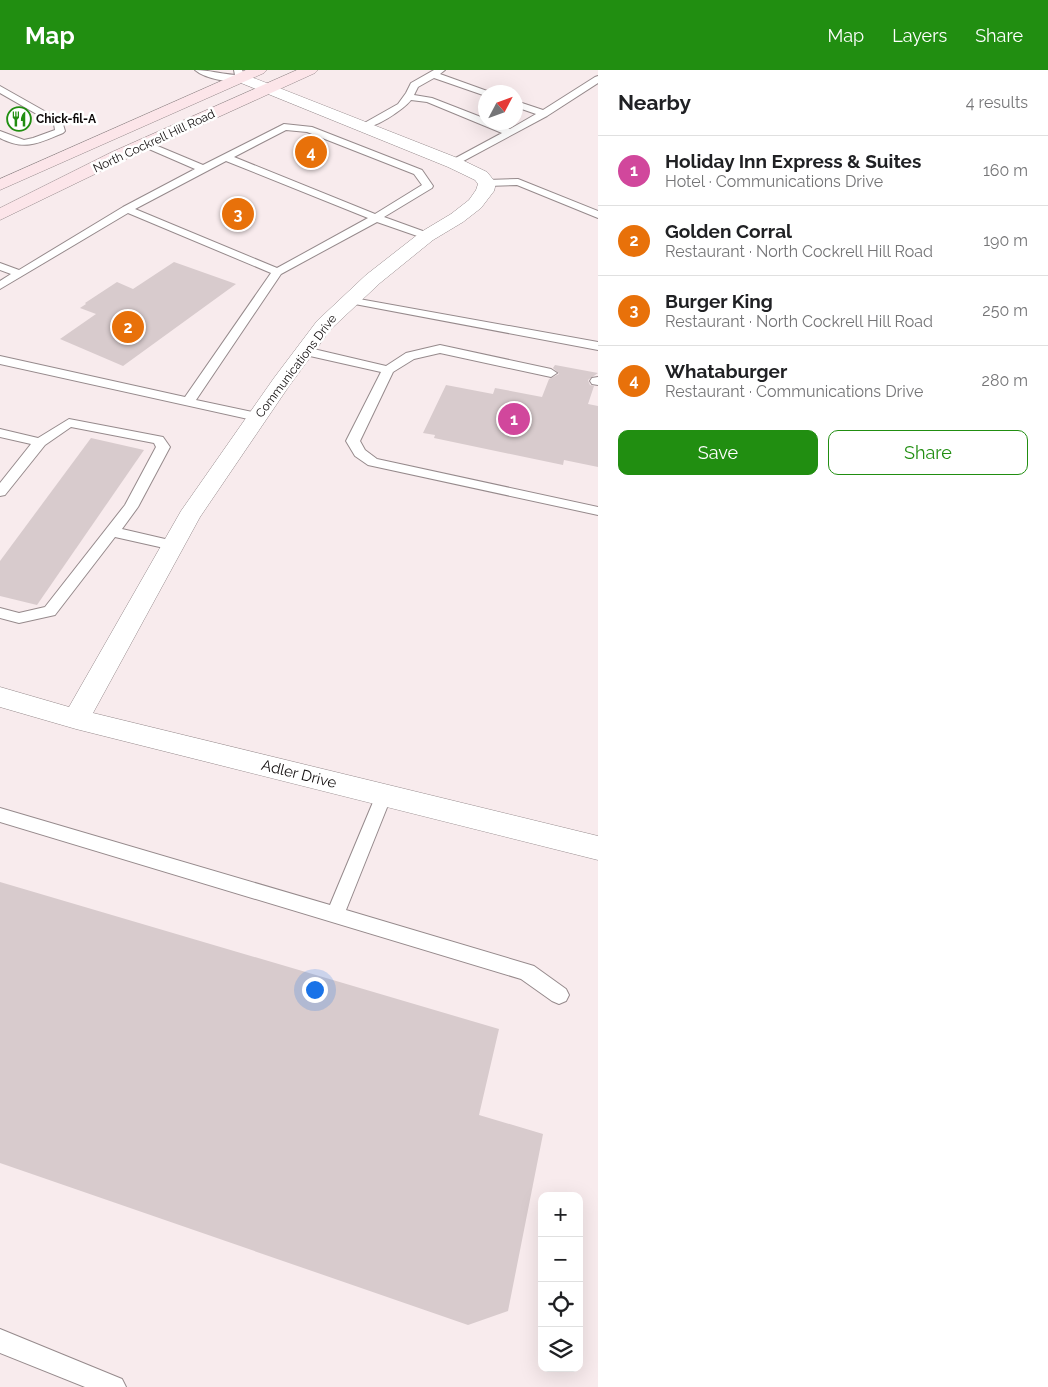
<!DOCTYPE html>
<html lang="en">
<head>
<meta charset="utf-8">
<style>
  :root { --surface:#fff; --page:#f2f2f2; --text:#202124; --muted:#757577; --line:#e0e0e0; --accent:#218e11 }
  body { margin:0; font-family:Raleway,sans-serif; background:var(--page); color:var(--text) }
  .controls { position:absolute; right:15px; bottom:15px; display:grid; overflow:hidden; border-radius:10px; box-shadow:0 5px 20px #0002 }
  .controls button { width:45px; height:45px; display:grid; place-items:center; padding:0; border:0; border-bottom:1px solid var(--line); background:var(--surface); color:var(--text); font:25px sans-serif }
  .compass { position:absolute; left:478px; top:15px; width:45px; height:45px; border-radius:50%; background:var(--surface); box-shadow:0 5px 20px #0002; rotate:49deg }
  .you { position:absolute; left:314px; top:919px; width:18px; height:18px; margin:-12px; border:4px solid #fff; border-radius:50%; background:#1a73e8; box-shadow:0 0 0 8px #1a73e833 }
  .badge { display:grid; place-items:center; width:32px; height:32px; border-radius:50%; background:var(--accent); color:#fff; font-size:16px; font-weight:700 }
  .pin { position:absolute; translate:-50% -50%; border:2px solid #fff; box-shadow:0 1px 5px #0006 }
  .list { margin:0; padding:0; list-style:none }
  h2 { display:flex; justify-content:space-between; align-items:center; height:65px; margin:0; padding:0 20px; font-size:21px }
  h2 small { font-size:16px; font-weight:400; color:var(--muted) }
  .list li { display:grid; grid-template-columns:32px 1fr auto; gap:15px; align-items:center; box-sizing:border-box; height:70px; padding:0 20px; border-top:1px solid var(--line) }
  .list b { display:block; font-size:19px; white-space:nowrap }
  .list p { margin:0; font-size:16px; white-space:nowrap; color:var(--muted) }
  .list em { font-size:16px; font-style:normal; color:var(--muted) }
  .actions { display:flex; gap:10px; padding:15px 20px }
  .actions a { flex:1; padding:11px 0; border:1px solid var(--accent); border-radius:10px; text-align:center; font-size:18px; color:var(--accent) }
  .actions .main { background:var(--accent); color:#fff }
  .icon { flex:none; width:28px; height:28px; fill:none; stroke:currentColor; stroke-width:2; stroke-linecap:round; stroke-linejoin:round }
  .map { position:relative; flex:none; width:598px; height:1317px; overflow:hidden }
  header { display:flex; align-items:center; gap:30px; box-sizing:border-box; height:70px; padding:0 25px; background:var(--accent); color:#fff }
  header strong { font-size:24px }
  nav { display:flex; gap:28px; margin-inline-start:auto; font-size:18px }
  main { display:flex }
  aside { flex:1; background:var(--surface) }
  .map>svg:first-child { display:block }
  .building { fill:#d8cbcd }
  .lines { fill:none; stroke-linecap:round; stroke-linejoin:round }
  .lane-casing { stroke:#968a8c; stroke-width:2 }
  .street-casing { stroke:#968a8c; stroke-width:1 }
  .secondary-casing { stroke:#968a8c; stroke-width:1 }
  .lane { fill:#fff; fill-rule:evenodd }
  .street { fill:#fff; fill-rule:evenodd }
  .secondary { fill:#fce5e9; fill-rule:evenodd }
  .labels { text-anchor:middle; stroke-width:5; stroke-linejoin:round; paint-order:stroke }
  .far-poi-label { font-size:12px; font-weight:bold; fill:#100c0c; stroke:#fff; text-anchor:start }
  .far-street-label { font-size:12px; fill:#100c0c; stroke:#fff }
  .street-label { font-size:15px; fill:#100c0c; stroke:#fff }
</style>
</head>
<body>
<header>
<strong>Map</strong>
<nav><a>Map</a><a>Layers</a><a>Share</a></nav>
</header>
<main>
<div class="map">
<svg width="598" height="1317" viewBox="0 0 598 1317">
  <rect width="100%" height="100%" fill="#f8ebed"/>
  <g class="building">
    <polygon points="174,192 236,214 123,296 60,269 96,244 80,238 86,234 85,233 117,212 133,219"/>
    <polygon points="555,295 598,303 588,310 590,315 594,316 588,334 598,336 598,397 564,390 563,395 434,368 435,365 423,363 446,315 493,324 495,318 542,327 549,309 559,304 553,298"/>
    <polygon points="91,368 144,380 37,535 0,526 0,491"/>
    <polygon points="0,812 499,959 479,1045 543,1064 508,1241 468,1255 0,1093"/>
  </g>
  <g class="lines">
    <g class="lane-casing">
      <g id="lane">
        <path d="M 195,0 C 209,0 221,4 235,5 L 234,0 L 242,0 L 246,8 C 235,16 204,8 195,0 Z"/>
        <path d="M 434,0 L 445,0 L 440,4 L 490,22 L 486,22 L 486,26 L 483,25 L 434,8 L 418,17 L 414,25 L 432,28 L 486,49 L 486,52 L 494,52 L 510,59 L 536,44 L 516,37 L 516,31 L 543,40 L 595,7 L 598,6 L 598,13 L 547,46 L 454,96 L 450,95 L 450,91 L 502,63 L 427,32 L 411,30 C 403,40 373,60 361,58 L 359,56 L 398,34 L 406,23 L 411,13 Z"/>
        <path d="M 0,16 L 62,51 L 65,61 L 63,63 C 39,73 25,81 0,68 L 0,61 L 24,70 L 33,68 L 55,60 L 54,54 L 0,23 Z"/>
        <path d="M 284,54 L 312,57 L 422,100 L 433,116 L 432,118 L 384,147 L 431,164 L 432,166 L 431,168 L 423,168 L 377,152 L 281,204 L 196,330 L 262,344 L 263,347 L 262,350 L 257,351 L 0,294 L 0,286 L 185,327 L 271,203 L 128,143 L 0,219 L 0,211 L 11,204 L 0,200 L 0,193 L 19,200 L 123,137 L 195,99 L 142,76 L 142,72 L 148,72 L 203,95 ZM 286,60 L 307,62 L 414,104 L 422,115 L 375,144 L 234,87 ZM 226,91 L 368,148 L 277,198 L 135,139 Z"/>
        <polygon points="518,109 598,141 598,148 517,115 487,116 482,113 487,110"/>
        <polygon points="348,227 598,272 598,280 344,232 342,230"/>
        <polygon points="440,275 551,299 557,303 551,307 440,283 414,289 393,302 360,371 365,380 377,389 598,437 598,445 368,395 355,386 346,371 381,302 301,284 299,281 305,277 386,296 406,283"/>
        <polygon points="598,307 598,315 592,314 590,311 592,308"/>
        <polygon points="69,349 163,367 170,377 138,437 122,459 178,472 180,475 178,478 173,480 115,467 55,545 19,553 0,548 0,538 19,543 45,537 125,435 156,377 154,373 71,357 45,375 5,425 0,426 0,413 31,374 0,367 0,359 38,368"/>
        <polygon points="384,718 390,720 392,725 346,840 534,896 566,919 569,925 566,931 559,934 552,931 521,909 0,752 0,738 330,835 376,725 378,720"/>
        <polygon points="0,1259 122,1309 126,1317 85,1317 0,1283"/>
      </g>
    </g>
    <g class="street-casing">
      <polygon id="street" points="241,3 460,89 487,102 496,113 494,121 481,138 463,152 433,170 380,213 331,259 289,316 200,447 93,643 598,766 598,790 76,659 0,637 0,617 69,637 181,441 274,308 317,251 366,205 421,162 451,144 469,130 476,120 478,114 475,110 448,97 236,11 233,8 236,5"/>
    </g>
    <g class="secondary-casing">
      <g id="secondary">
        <polygon points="246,0 267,0 264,3 0,120 0,109"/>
        <polygon points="297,0 318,0 315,3 124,90 0,150 0,138 112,82"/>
      </g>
    </g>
    <use href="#lane" class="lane"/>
    <use href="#street" class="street"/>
    <use href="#secondary" class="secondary"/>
  </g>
  <defs>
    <g id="restaurant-ring" transform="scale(1.25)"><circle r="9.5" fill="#fff" stroke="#218e11" stroke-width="1.5"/><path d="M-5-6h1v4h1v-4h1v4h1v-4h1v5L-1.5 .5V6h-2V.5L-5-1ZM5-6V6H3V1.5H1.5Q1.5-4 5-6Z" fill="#218e11"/></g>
  </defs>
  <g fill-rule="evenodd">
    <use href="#restaurant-ring" x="19" y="49"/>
  </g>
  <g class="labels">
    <g class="far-poi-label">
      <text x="36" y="53">Chick-fil-A</text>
    </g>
    <g class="far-street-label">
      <text transform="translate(154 71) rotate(-25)" y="4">North Cockrell Hill Road</text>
      <text transform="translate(296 296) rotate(-53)" y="4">Communications Drive</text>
    </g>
    <g class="street-label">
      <text transform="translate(299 704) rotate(14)" y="5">Adler Drive</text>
    </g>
  </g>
</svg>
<div class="controls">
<button>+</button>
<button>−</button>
<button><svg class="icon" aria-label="locate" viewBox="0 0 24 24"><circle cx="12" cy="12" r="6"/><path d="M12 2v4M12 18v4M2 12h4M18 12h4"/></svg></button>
<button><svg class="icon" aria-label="layers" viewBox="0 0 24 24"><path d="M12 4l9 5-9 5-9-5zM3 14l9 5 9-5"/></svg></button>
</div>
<svg class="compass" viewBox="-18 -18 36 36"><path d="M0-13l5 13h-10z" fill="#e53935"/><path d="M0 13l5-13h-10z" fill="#757577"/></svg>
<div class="you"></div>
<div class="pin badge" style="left:514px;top:349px;background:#d1479c">1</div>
<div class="pin badge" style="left:128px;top:257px;background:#e8710a">2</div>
<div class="pin badge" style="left:238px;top:144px;background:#e8710a">3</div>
<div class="pin badge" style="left:311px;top:82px;background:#e8710a">4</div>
</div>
<aside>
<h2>Nearby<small>4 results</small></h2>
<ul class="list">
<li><span class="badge" style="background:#d1479c">1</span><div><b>Holiday Inn Express &amp; Suites</b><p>Hotel · Communications Drive</p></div><em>160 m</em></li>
<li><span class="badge" style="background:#e8710a">2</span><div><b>Golden Corral</b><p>Restaurant · North Cockrell Hill Road</p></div><em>190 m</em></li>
<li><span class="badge" style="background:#e8710a">3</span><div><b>Burger King</b><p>Restaurant · North Cockrell Hill Road</p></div><em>250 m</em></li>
<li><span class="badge" style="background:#e8710a">4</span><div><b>Whataburger</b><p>Restaurant · Communications Drive</p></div><em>280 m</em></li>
</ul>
<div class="actions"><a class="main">Save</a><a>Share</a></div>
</aside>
</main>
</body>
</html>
